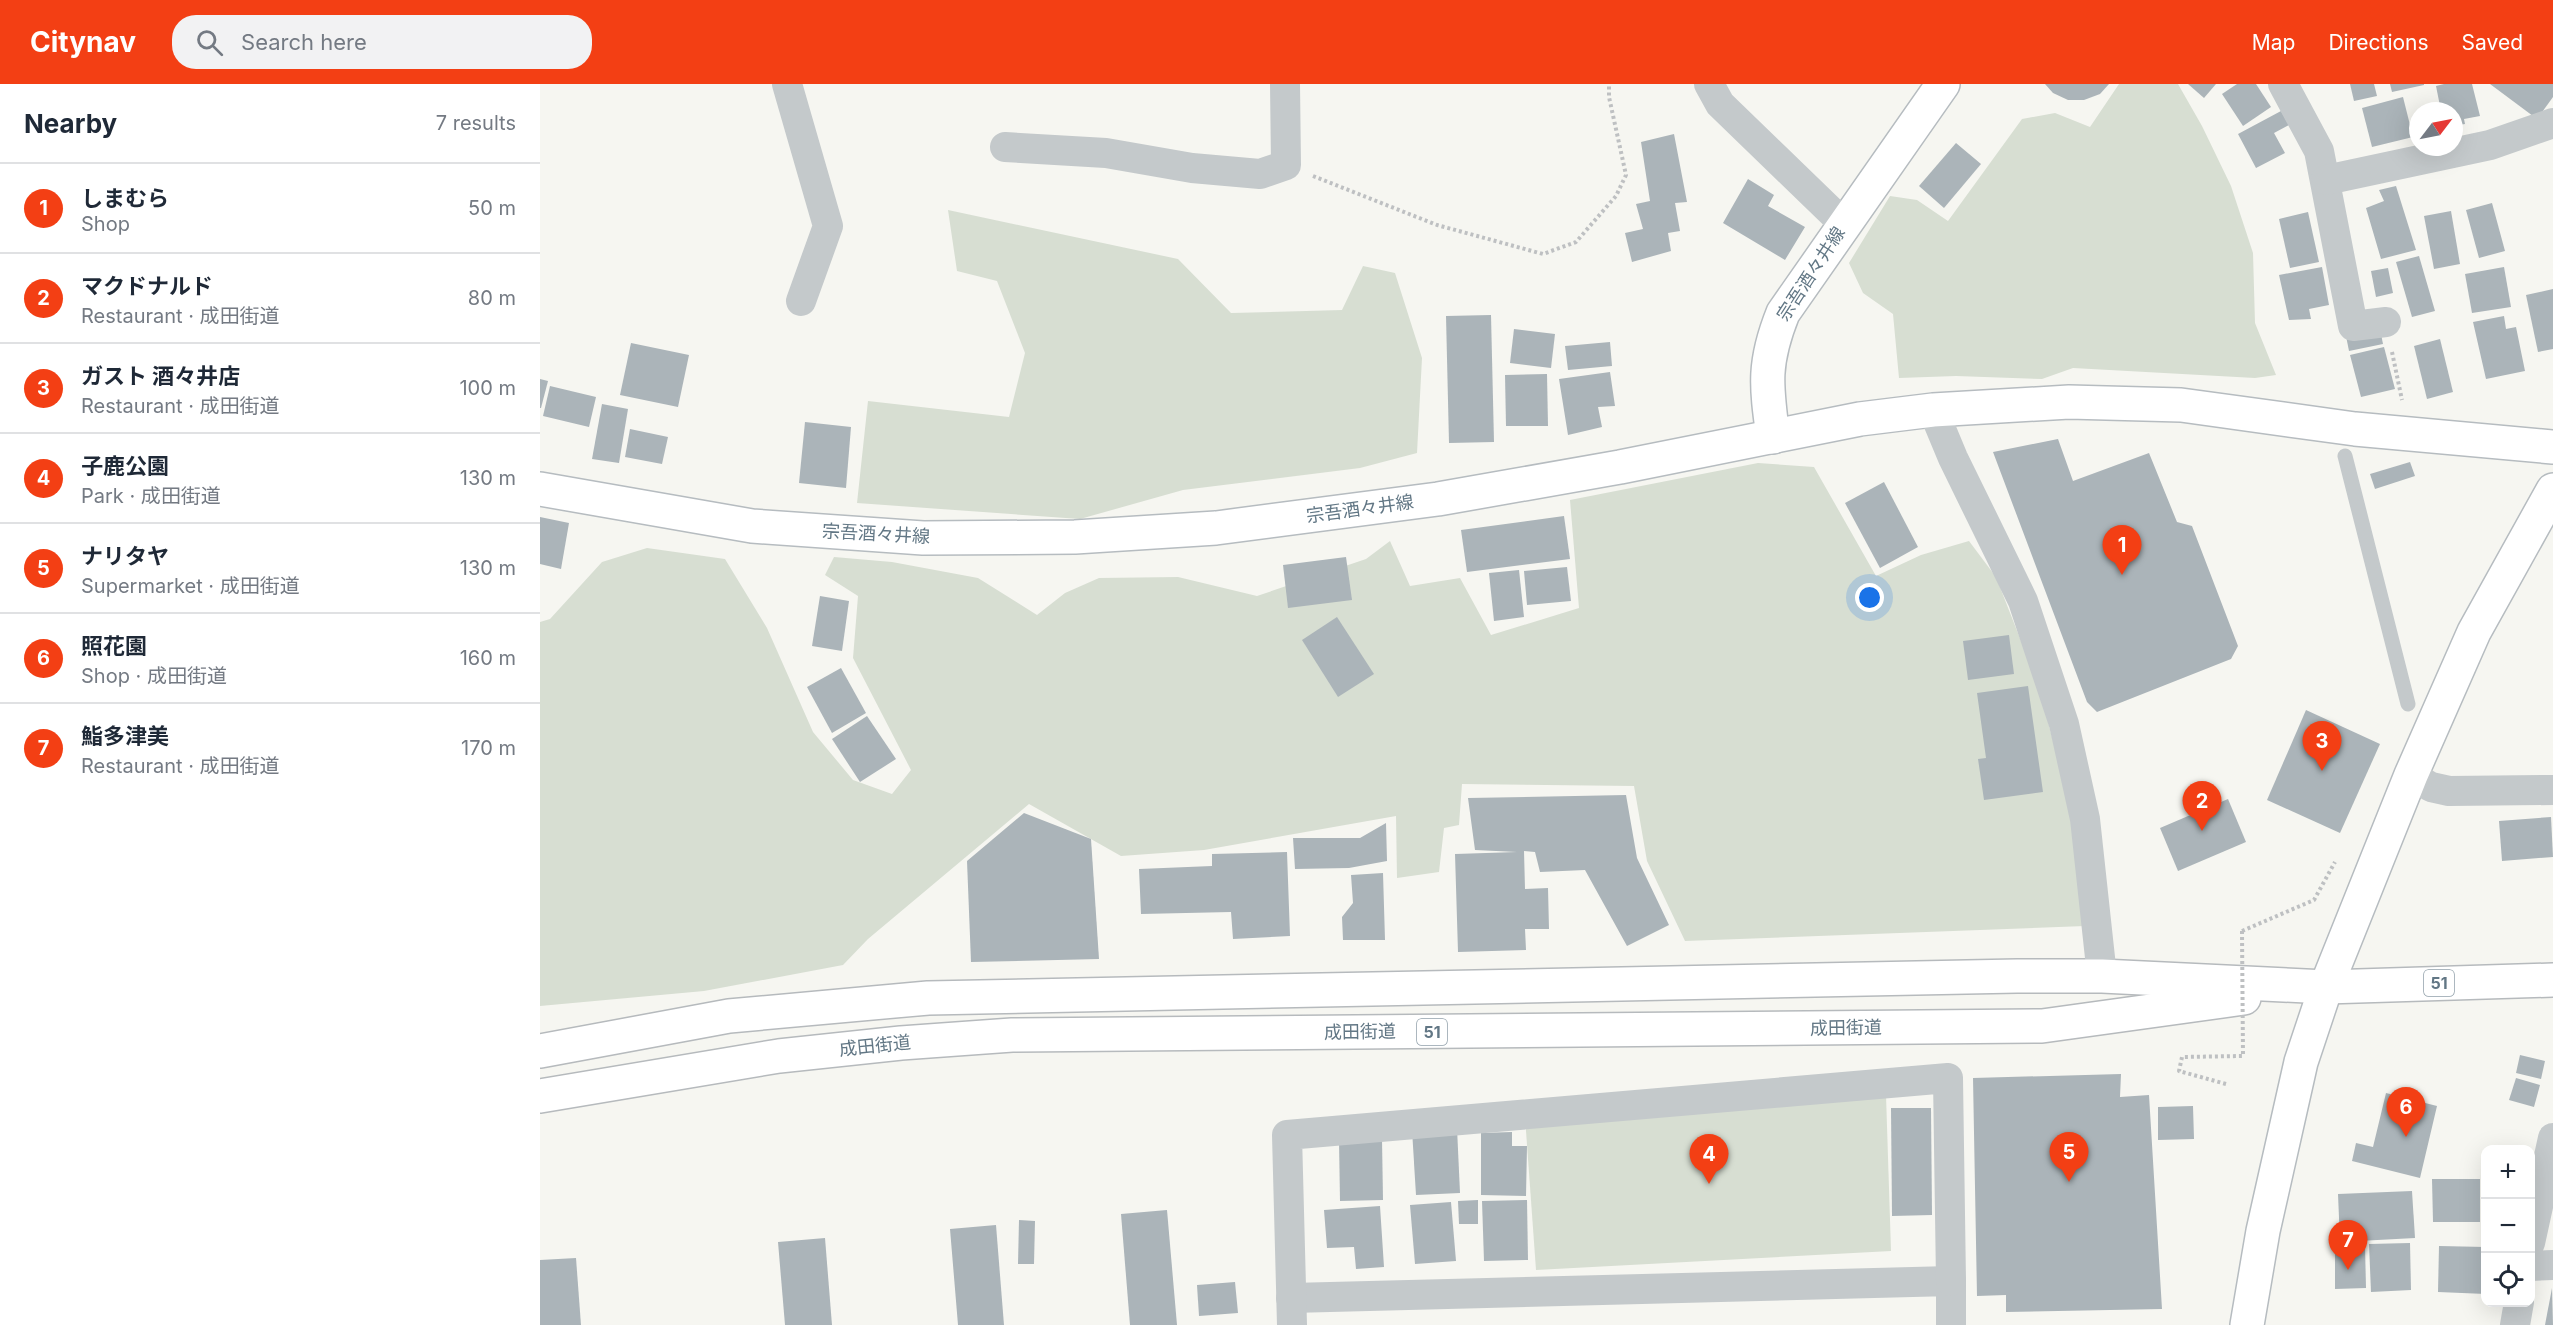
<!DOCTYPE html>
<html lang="en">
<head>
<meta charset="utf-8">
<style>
  :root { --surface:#fff; --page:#f2f2f3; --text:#1f2937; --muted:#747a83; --line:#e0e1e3; --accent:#f33f14 }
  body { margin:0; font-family:Inter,"Noto Sans JP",sans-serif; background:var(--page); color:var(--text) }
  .controls { position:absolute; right:18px; bottom:18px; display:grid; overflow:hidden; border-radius:12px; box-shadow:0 6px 24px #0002 }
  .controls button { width:54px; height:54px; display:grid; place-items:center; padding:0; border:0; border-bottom:2px solid var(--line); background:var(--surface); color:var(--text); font:30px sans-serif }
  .compass { position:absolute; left:1869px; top:18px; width:54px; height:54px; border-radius:50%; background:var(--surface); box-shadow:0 6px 24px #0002; rotate:58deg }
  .you { position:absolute; left:1330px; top:514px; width:21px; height:21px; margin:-15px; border:4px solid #fff; border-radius:50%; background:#1a73e8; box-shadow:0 0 0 9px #1a73e833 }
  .badge { display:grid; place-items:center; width:39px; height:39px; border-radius:50%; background:var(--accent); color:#fff; font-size:20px; font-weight:700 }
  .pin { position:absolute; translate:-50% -50px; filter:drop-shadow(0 2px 3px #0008) }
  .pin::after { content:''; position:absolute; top:32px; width:21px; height:18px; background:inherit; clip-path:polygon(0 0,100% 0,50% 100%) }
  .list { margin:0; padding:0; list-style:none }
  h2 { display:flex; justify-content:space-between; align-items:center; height:78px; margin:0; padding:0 24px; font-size:26px }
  h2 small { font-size:20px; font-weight:400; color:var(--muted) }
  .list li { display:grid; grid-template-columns:39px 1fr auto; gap:18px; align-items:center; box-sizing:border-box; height:90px; padding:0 24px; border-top:2px solid var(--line) }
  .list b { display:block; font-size:22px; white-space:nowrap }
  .list p { margin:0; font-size:20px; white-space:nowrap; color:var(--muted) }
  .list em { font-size:20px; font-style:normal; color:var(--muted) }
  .icon { flex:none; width:33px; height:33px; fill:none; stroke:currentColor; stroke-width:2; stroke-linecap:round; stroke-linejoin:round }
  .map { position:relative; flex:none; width:2013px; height:1241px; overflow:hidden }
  header { display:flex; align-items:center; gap:36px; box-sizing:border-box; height:84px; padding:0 30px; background:var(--accent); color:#fff }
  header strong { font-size:28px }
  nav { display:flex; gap:33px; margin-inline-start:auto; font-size:21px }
  .search { width:420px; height:54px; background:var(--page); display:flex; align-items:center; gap:15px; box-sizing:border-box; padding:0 21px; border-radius:24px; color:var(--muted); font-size:22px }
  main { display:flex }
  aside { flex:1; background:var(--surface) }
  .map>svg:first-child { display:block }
  .green { fill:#d7ded2 }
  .building { fill:#abb4b9 }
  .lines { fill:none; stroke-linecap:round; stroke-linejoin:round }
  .secondary-casing { stroke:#b6bcc0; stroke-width:36 }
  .highway-casing { stroke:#b6babd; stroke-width:36 }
  .path { stroke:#bec0c2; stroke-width:4; stroke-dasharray:3 3; stroke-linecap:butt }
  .lane { stroke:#c4c9cb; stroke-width:15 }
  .street { stroke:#c4c9cb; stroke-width:30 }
  .secondary { stroke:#fff; stroke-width:33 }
  .highway { stroke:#fff; stroke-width:33 }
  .path-bridge { stroke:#bec0c2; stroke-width:4; stroke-dasharray:3 3; stroke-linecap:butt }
  .labels { text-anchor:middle; stroke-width:6; stroke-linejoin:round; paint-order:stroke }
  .shield { fill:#fff; stroke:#91a0aa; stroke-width:1.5 }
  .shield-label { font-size:16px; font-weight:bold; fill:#627785 }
  .street-label { font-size:18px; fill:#627785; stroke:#fff }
</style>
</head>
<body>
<header>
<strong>Citynav</strong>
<div class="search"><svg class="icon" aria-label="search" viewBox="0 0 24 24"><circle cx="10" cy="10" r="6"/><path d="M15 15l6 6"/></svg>Search here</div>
<nav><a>Map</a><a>Directions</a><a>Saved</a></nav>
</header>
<main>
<aside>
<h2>Nearby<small>7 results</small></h2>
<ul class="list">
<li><span class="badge">1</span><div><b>しまむら</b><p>Shop</p></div><em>50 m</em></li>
<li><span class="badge">2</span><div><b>マクドナルド</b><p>Restaurant · 成田街道</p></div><em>80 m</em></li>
<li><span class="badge">3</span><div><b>ガスト 酒々井店</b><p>Restaurant · 成田街道</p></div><em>100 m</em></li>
<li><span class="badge">4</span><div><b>子鹿公園</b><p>Park · 成田街道</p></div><em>130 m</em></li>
<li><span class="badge">5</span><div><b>ナリタヤ</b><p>Supermarket · 成田街道</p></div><em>130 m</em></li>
<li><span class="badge">6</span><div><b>照花園</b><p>Shop · 成田街道</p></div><em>160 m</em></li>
<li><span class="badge">7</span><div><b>鮨多津美</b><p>Restaurant · 成田街道</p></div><em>170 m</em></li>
</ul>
</aside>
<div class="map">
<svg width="2013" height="1241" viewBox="0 0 2013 1241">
  <rect width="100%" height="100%" fill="#f6f6f1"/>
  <g class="green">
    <polygon points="1579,0 1638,0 1662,42 1691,102 1713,169 1715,239 1736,291 1715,294 1533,284 1502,295 1416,292 1359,294 1353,230 1323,209 1309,179 1350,112 1377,116 1408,137 1482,35 1515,29 1550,43"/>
    <polygon points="408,126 638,175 691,229 802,226 823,182 855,189 882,274 877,369 820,384 643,406 540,435 317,419 328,317 469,333 485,269 457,197 417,187"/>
    <polygon points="1218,379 1274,383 1336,492 1381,471 1429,457 1456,493 1499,603 1532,730 1545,842 1145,857 1107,777 1094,702 922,700 919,741 904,744 899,788 857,794 856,732 664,766 581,772 489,720 328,855 303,881 164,907 0,922 0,538 10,535 62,478 107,464 185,475 227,544 273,648 313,696 352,710 371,686 313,574 318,512 285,491 294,473 352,478 438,494 497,531 525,509 559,494 638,493 717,512 826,475 850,457 870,502 920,494 951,551 1039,524 1030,416"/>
    <polygon points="1346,1011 1351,1167 996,1186 985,1033"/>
  </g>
  <g class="building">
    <polygon points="1505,0 1569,0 1560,10 1544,16 1528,16 1513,9"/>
    <polygon points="1648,0 1676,0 1664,14"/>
    <polygon points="1697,0 1716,0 1731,23 1703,42 1682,10"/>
    <polygon points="1810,0 1834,0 1837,12 1814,17"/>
    <polygon points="1850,0 1884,0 1884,1 1852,8"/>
    <polygon points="1904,0 1932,0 1940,32 1924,35 1925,40 1914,42 1914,27 1901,27 1896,2"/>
    <polygon points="1950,0 2013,0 2013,13 1997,35"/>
    <polygon points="1863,13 1873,53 1832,63 1822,24"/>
    <polygon points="1741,27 1749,41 1734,49 1745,69 1716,84 1698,50"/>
    <polygon points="1134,50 1147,118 1135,119 1140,147 1128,149 1131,167 1092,178 1085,149 1103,145 1096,120 1110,117 1101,58"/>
    <polygon points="1416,59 1441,80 1404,124 1379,102"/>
    <polygon points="1208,95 1234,111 1228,122 1265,143 1245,176 1183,139"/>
    <polygon points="1856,102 1876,166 1841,175 1826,124 1844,117 1839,106"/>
    <polygon points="1952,119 1965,167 1939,174 1926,126"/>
    <polygon points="1911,127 1920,180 1894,185 1884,132"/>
    <polygon points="1768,128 1779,178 1750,184 1739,135"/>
    <polygon points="1879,172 1895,227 1872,233 1856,178"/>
    <polygon points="1782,183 1789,221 1769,225 1771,235 1749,236 1739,191"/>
    <polygon points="1964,183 1971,223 1932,229 1925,190"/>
    <polygon points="1848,184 1853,209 1836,213 1831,187"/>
    <polygon points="2013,205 2013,265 1998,268 1986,211"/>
    <polygon points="951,231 954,358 909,359 906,232"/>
    <polygon points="1964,232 1966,245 1976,243 1985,287 1946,295 1933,238"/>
    <polygon points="974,245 1015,250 1011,284 970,279"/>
    <polygon points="1840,245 1843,260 1809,267 1806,252"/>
    <polygon points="1900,255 1913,308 1887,315 1874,262"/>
    <polygon points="1070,258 1072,282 1028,286 1025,262"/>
    <polygon points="91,259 149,271 138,323 80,311"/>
    <polygon points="1844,263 1855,305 1821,313 1810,271"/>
    <polygon points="1070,288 1075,322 1058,323 1062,343 1028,351 1019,295"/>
    <polygon points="1007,290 1008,342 966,342 965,291"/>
    <polygon points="0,295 8,297 1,324 0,324"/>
    <polygon points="10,302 56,313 49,343 3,332"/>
    <polygon points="62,320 88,325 79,379 52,375"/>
    <polygon points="265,338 311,343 306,404 259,399"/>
    <polygon points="90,345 128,353 122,380 85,373"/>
    <polygon points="1518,355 1533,397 1609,369 1637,438 1652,442 1698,562 1691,575 1557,628 1547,618 1453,368"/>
    <polygon points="1870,378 1875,392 1835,405 1830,390"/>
    <polygon points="1344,398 1378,463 1340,484 1305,419"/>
    <polygon points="1024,432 1030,475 927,488 921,446"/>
    <polygon points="0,433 29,439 21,485 0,480"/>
    <polygon points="806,473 812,516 748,524 743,481"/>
    <polygon points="1027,483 1031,517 987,521 984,487"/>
    <polygon points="979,486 984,533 954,537 949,489"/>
    <polygon points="280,512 309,517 302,567 272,562"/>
    <polygon points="797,533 834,590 798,613 762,556"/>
    <polygon points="1469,551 1474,590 1428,596 1423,557"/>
    <polygon points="301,584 326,629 292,649 267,603"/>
    <polygon points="1488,602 1503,708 1444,716 1438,675 1446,674 1437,609"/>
    <polygon points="1766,626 1840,660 1800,749 1727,716"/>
    <polygon points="327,632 356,675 320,698 292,655"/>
    <polygon points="1086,711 1097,774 1129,841 1087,862 1045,786 1000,788 995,768 984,767 985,805 1008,804 1009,845 985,845 986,866 918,868 915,770 977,768 935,766 928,714"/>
    <polygon points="1688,715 1706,758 1638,787 1620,744"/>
    <polygon points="484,729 551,755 559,875 431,878 427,777"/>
    <polygon points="2011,733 2013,773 1962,777 1959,737"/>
    <polygon points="846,739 847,777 809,784 755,785 753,754 820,754"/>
    <polygon points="747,768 750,852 693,855 691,828 601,830 599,785 672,782 672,770"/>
    <polygon points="843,789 845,856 803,856 802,833 813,819 811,791"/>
    <polygon points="1980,971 2005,977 2001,995 1976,989"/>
    <polygon points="1581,990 1580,1013 1609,1011 1622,1225 1466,1228 1466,1211 1437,1212 1433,994"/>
    <polygon points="1976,994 2000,1001 1994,1023 1969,1016"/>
    <polygon points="1846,1009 1897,1022 1880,1094 1812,1077 1816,1059 1833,1063"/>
    <polygon points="1653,1022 1654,1055 1618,1056 1618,1023"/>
    <polygon points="1351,1024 1391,1024 1392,1131 1352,1132"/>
    <polygon points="917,1044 920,1109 876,1111 872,1046"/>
    <polygon points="972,1048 972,1062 987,1062 986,1112 941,1111 941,1049"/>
    <polygon points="842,1055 843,1116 800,1117 799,1056"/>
    <polygon points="1892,1095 1940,1095 1940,1138 1893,1138"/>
    <polygon points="1872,1107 1875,1154 1800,1158 1798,1110"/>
    <polygon points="938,1116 938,1140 919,1140 918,1117"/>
    <polygon points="987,1116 988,1176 944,1177 942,1117"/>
    <polygon points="911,1118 916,1177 875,1180 870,1121"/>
    <polygon points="840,1122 844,1183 816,1185 814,1163 787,1164 784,1126"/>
    <polygon points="627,1126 637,1241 590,1241 581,1130"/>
    <polygon points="479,1136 495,1137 494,1180 478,1180"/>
    <polygon points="456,1141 464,1241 418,1241 410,1145"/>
    <polygon points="285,1154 292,1241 245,1241 238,1158"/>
    <polygon points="1870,1159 1871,1206 1831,1208 1829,1160"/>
    <polygon points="1795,1161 1825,1162 1826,1204 1795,1205"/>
    <polygon points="1899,1162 1946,1163 1946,1210 1898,1208"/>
    <polygon points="36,1174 41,1241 0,1241 0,1176"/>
    <polygon points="695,1198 698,1229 659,1232 657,1201"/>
    <polygon points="2012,1204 2013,1241 2005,1241"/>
  </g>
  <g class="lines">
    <g class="secondary-casing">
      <g id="secondary">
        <path d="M 1233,353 C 1226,301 1223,279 1243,229 L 1403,0"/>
        <polyline points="0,405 212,442 383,454 535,453 676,444 898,415 1080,383 1320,335 1393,326 1529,318 1641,321 1815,345 2013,363"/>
        <polyline points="1707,1241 1723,1147 1761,978 1786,903 1871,691 1934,548 2013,406"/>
      </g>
    </g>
    <g class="highway-casing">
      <g id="highway">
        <polyline points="0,967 189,932 388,914 1477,892 1562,892 1786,903 2013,896"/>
        <polyline points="0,1012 239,972 361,959 472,951 1502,942 1704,914"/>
      </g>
    </g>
    <g class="path">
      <polyline points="773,92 897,141 1003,170 1036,158 1076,112 1086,91 1069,13 1069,0"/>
      <polyline points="1852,268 1862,316"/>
      <polyline points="1702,847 1774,816 1795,778"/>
      <polyline points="1686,1000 1639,987 1642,973 1703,972"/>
    </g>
    <polyline class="lane" points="1805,372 1868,620"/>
    <g class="street">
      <polyline points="247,0 288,142 261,217"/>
      <polyline points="1169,0 1180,20 1304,140"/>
      <polyline points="1743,0 1779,67 1813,242 1846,238"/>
      <polyline points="465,63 566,69 652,84 720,90 746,81 745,0"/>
      <polyline points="1786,96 1950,61 2013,39"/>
      <polyline points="1393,326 1413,374 1483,517 1524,640 1545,735 1562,892"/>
      <polyline points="1871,691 1891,703 1909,707 2013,706"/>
      <polyline points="1990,1159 2013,1054"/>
      <polyline points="1990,1182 2013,1181"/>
      <polyline points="751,1214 1411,1197 1411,1241"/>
      <polyline points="752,1241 747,1051 1408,994 1411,1197"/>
      <polyline points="1975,1241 1979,1218"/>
    </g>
    <use href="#secondary" class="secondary"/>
    <use href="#highway" class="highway"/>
    <polyline class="path-bridge" points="1702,847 1703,972"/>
  </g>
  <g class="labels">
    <g class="shield">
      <rect x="1884" y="886" width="30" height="26" rx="4.5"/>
      <rect x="877" y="935" width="30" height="26" rx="4.5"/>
    </g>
    <g class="shield-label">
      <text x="1899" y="905">51</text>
      <text x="892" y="954">51</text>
    </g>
    <g class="street-label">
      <text transform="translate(1271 190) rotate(-57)" y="6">宗吾酒々井線</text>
      <text transform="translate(820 425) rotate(-8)" y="6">宗吾酒々井線</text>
      <text transform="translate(336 450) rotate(3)" y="6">宗吾酒々井線</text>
      <text transform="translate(1306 944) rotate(-1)" y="6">成田街道</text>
      <text transform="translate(820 948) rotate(-1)" y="6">成田街道</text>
      <text transform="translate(335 962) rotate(-6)" y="6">成田街道</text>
    </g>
  </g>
</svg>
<div class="controls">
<button>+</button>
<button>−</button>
<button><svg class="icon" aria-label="locate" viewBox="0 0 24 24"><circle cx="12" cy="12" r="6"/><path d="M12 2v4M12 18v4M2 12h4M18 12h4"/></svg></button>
</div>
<svg class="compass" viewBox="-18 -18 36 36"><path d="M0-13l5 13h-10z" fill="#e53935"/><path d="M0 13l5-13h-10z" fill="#747a83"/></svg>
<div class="you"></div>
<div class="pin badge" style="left:1582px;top:491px">1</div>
<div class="pin badge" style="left:1662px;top:747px">2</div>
<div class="pin badge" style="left:1782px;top:687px">3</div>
<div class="pin badge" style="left:1169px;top:1100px">4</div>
<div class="pin badge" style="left:1529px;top:1098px">5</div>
<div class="pin badge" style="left:1866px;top:1053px">6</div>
<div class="pin badge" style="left:1808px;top:1186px">7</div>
</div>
</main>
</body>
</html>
